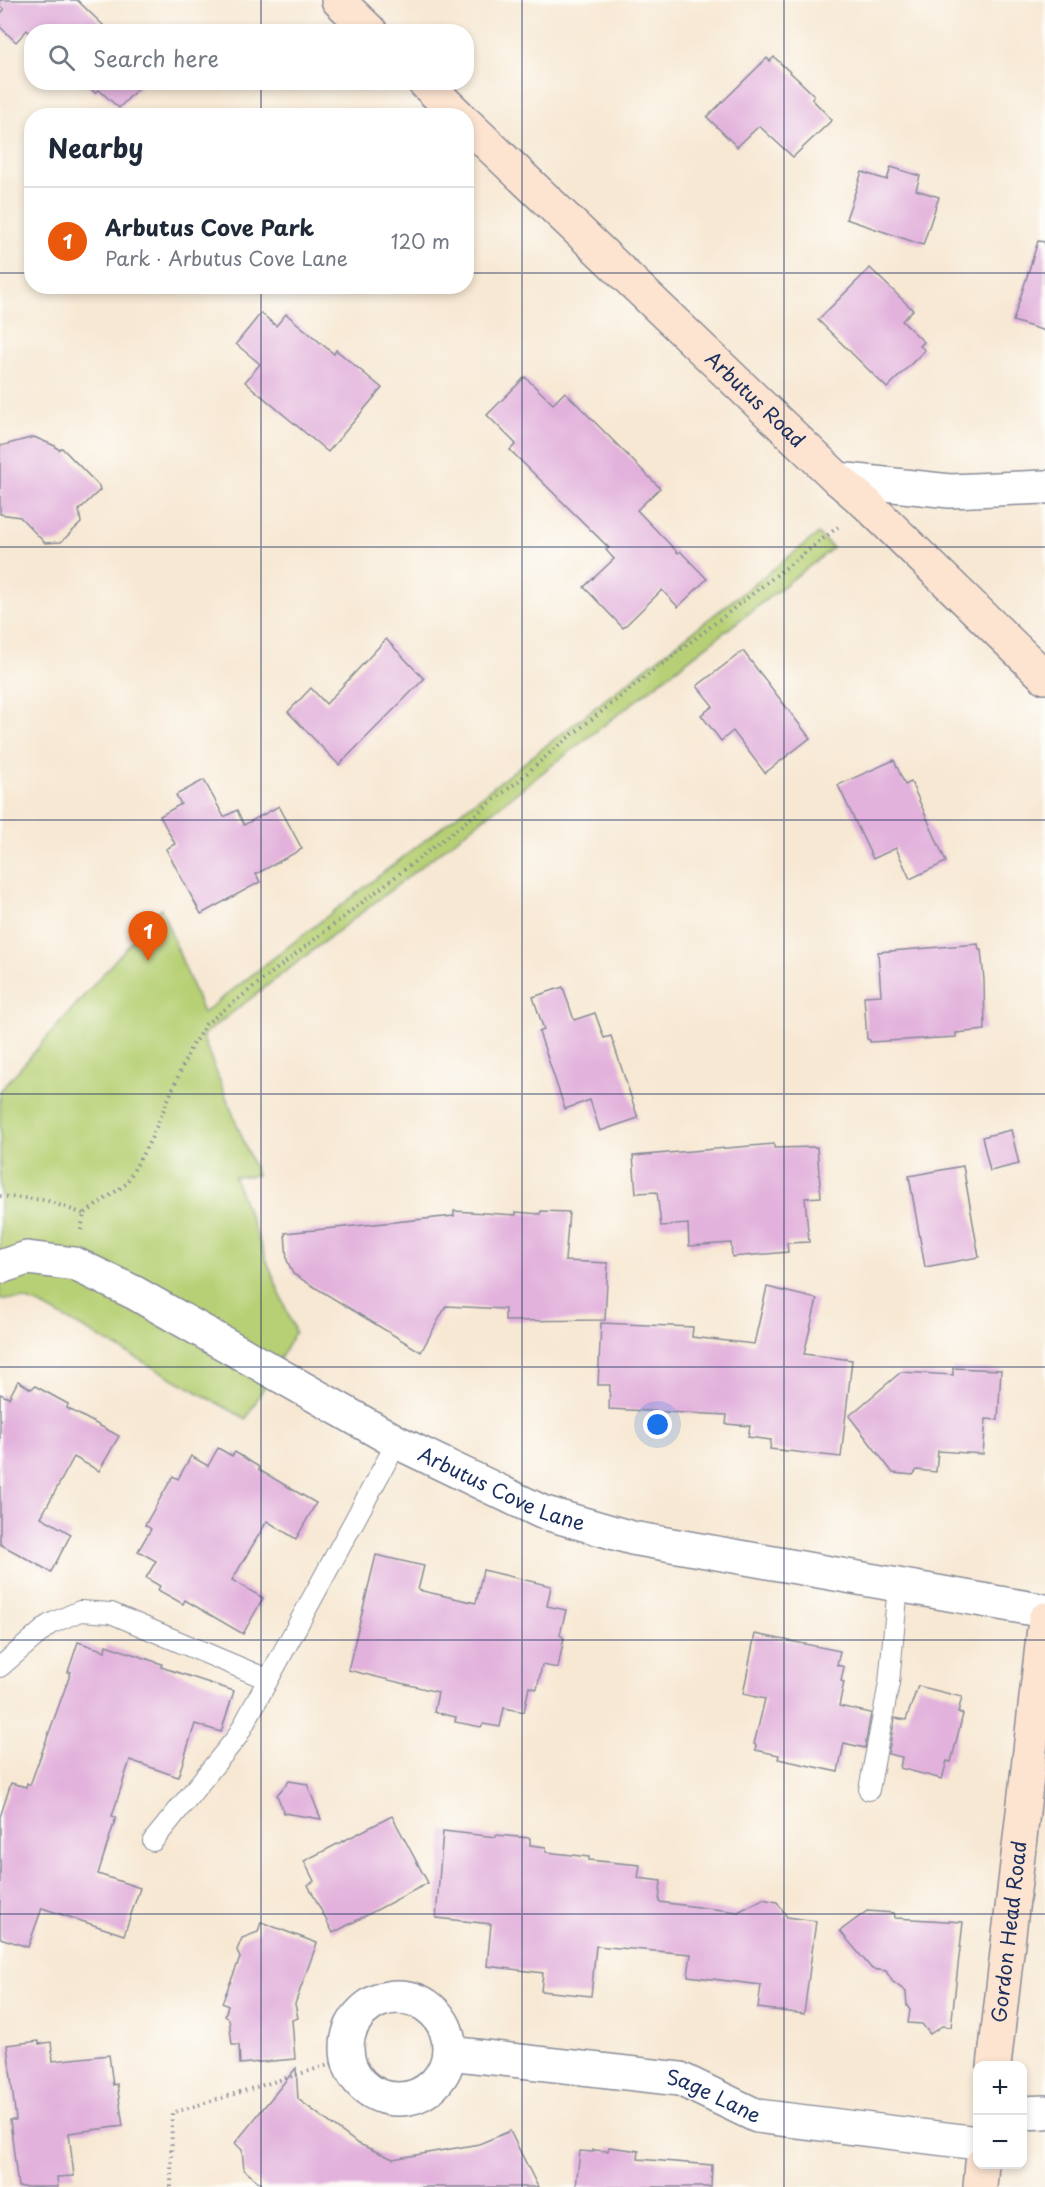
<!DOCTYPE html>
<html lang="en">
<head>
<meta charset="utf-8">
<style>
  :root { --surface:#fff; --page:#f2f2f3; --text:#1f2937; --muted:#747a83; --line:#e0e1e3; --accent:#ea580c }
  body { margin:0; font-family:"Playpen Sans",sans-serif; background:var(--page); color:var(--text) }
  .controls { position:absolute; right:18px; bottom:18px; display:grid; overflow:hidden; border-radius:12px; box-shadow:0 3px 9px #0003 }
  .controls button { width:54px; height:54px; display:grid; place-items:center; padding:0; border:0; border-bottom:2px solid var(--line); background:var(--surface); color:var(--text); font:30px sans-serif }
  .you { position:absolute; left:658px; top:1425px; width:21px; height:21px; margin:-15px; border:4px solid #fff; border-radius:50%; background:#1a73e8; box-shadow:0 0 0 9px #1a73e833 }
  .badge { display:grid; place-items:center; width:39px; height:39px; border-radius:50%; background:var(--accent); color:#fff; font-size:20px; font-weight:700 }
  .pin { position:absolute; translate:-50% -50px; filter:drop-shadow(0 2px 3px #0008) }
  .pin::after { content:''; position:absolute; top:32px; width:21px; height:18px; background:inherit; clip-path:polygon(0 0,100% 0,50% 100%) }
  .list { margin:0; padding:0; list-style:none }
  h2 { display:flex; justify-content:space-between; align-items:center; height:78px; margin:0; padding:0 24px; font-size:26px }
  h2 small { font-size:20px; font-weight:400; color:var(--muted) }
  .list li { display:grid; grid-template-columns:39px 1fr auto; gap:18px; align-items:center; box-sizing:border-box; height:108px; padding:0 24px; border-top:2px solid var(--line) }
  .list b { display:block; font-size:22px; white-space:nowrap }
  .list p { margin:0; font-size:20px; white-space:nowrap; color:var(--muted) }
  .list em { font-size:20px; font-style:normal; color:var(--muted) }
  .icon { flex:none; width:33px; height:33px; fill:none; stroke:currentColor; stroke-width:2; stroke-linecap:round; stroke-linejoin:round }
  .map { position:relative; flex:none; width:1045px; height:2187px; overflow:hidden }
  .search { position:absolute; background:var(--surface); box-shadow:0 3px 9px #0003; left:24px; top:24px; width:450px; height:66px; display:flex; align-items:center; gap:15px; box-sizing:border-box; padding:0 21px; border-radius:24px; color:var(--muted); font-size:22px }
  .panel { position:absolute; background:var(--surface); box-shadow:0 3px 9px #0003; left:24px; top:108px; width:450px; height:186px; border-radius:24px }
  .map>svg:first-child { display:block }
  .green { fill:#b7d075; stroke:#69806a; stroke-width:1.5 }
  .building { fill:#e2b1dc }
  .lines { fill:none; stroke-linecap:round; stroke-linejoin:round }
  .service-casing { stroke:#898c98; stroke-width:22 }
  .minor-casing { stroke:#898c98; stroke-width:36 }
  .tertiary-casing { stroke:#898c98; stroke-width:36 }
  .secondary-casing { stroke:#898c98; stroke-width:36 }
  .path { stroke:#898c98; stroke-width:4; stroke-dasharray:1.5 4.5; stroke-linecap:butt }
  .service { stroke:#fff; stroke-width:20 }
  .minor { stroke:#fff; stroke-width:33 }
  .tertiary { stroke:#fff; stroke-width:33 }
  .secondary { stroke:#fde4d1; stroke-width:33 }
  .grid { fill:none; stroke:#1b2f5e; stroke-width:1.5; stroke-opacity:0.55 }
  .labels { text-anchor:middle; stroke-width:6; stroke-linejoin:round; paint-order:stroke }
  .street-label { font-size:20px; fill:#1b2f5e; stroke:#fdfcf7 }
</style>
</head>
<body>
<div class="map">
<svg width="1045" height="2187" viewBox="0 0 1045 2187">
  <rect width="100%" height="100%" fill="#fdfcf7"/>
  <filter id="ink" filterUnits="userSpaceOnUse"><feTurbulence type="fractalNoise" baseFrequency=".0167" numOctaves="2"/><feDisplacementMap in="SourceGraphic" scale="12" xChannelSelector="R" yChannelSelector="G"/><feConvolveMatrix kernelMatrix="1 2 1 2 8 2 1 2 1" color-interpolation-filters="sRGB"/></filter>
  <filter id="wash" filterUnits="userSpaceOnUse"><feTurbulence type="fractalNoise" baseFrequency=".008" numOctaves="4" result="noise"/><feDisplacementMap in="SourceGraphic" scale="24" xChannelSelector="R" yChannelSelector="G"/><feGaussianBlur stdDeviation="1.35" result="paint"/><feColorMatrix in="noise" values="0 0 0 0 0 0 0 0 0 0 0 0 0 0 0 0 0 1.4 0 .05"/><feComposite in="paint" operator="in"/></filter>
  <g filter="url(#wash)">
    <rect width="100%" height="100%" fill="#f7e8d3"/>
    <polygon class="green" points="818,534 833,548 202,1036 257,1175 234,1177 295,1332 246,1419 41,1305 24,1299 0,1299 0,1091 161,908 203,1013"/>
    <g id="blocks">
      <g class="building">
        <polygon points="0,0 77,0 103,25 99,29 101,32 32,32 32,35 27,30 16,42 0,27 0,14 4,10 0,6"/>
        <polygon points="774,57 814,95 812,99 832,120 793,157 759,126 737,147 707,117 767,58 770,61"/>
        <polygon points="84,82 144,82 119,108 99,90 95,93"/>
        <polygon points="891,167 920,176 916,190 939,197 923,245 846,219 862,172 887,180"/>
        <polygon points="1038,241 1045,242 1045,331 1013,321"/>
        <polygon points="870,268 913,310 902,321 924,342 920,346 925,350 887,388 818,320"/>
        <polygon points="261,313 276,326 286,314 334,354 336,350 382,388 328,452 245,382 260,364 236,344"/>
        <polygon points="525,377 553,404 565,392 660,488 637,510 678,553 680,551 707,579 678,607 662,590 623,628 584,587 614,559 606,550 609,548 510,450 516,444 487,415"/>
        <polygon points="34,437 55,446 59,450 62,448 99,486 100,490 79,510 81,523 61,542 45,543 20,517 0,514 0,446"/>
        <polygon points="386,639 424,679 339,765 288,712 311,688 326,704"/>
        <polygon points="743,651 810,738 765,773 733,731 721,741 701,715 713,706 697,686"/>
        <polygon points="894,760 905,785 911,782 946,862 910,879 896,848 873,859 838,785"/>
        <polygon points="204,780 224,817 237,810 244,825 279,806 302,849 256,874 260,882 201,914 166,849 175,844 160,816 181,804 176,795"/>
        <polygon points="978,944 979,950 981,950 984,980 985,1030 956,1033 956,1037 870,1042 870,1040 867,1039 864,996 881,995 878,952"/>
        <polygon points="563,987 574,1020 595,1013 604,1038 611,1036 638,1118 600,1131 590,1100 565,1109 539,1032 544,1030 533,997"/>
        <polygon points="1011,1130 1019,1164 990,1171 982,1137"/>
        <polygon points="774,1144 774,1148 817,1147 821,1197 805,1198 809,1242 787,1243 788,1252 732,1257 731,1243 689,1246 688,1224 661,1226 657,1192 636,1193 633,1156"/>
        <polygon points="963,1166 979,1257 925,1267 909,1176"/>
        <polygon points="454,1211 516,1215 516,1212 540,1214 541,1211 569,1212 565,1261 608,1263 605,1320 505,1321 505,1309 446,1306 421,1352 293,1274 287,1260 285,1233 454,1216"/>
        <polygon points="767,1287 817,1299 804,1354 852,1360 841,1457 770,1449 771,1440 748,1437 750,1426 726,1424 727,1415 609,1409 610,1385 598,1385 601,1323 693,1327 692,1337 754,1344"/>
        <polygon points="953,1368 1001,1370 998,1420 986,1419 983,1454 938,1451 936,1472 917,1470 913,1475 893,1473 849,1416 901,1372 953,1375"/>
        <polygon points="18,1381 31,1389 35,1386 68,1404 67,1408 119,1436 99,1471 74,1457 41,1517 71,1534 51,1572 0,1544 0,1394 9,1398"/>
        <polygon points="218,1448 232,1456 235,1452 259,1467 259,1470 316,1503 296,1539 267,1521 232,1580 263,1598 243,1634 185,1600 183,1604 158,1590 160,1586 146,1578 156,1561 138,1551 151,1529 145,1525 173,1476 178,1479 191,1456 208,1466"/>
        <polygon points="376,1555 424,1566 418,1590 476,1603 483,1570 551,1586 547,1606 566,1610 560,1635 564,1638 558,1668 542,1665 537,1689 529,1687 524,1712 504,1708 500,1727 483,1724 481,1727 455,1722 456,1717 434,1712 438,1692 348,1670"/>
        <polygon points="755,1634 840,1651 837,1665 844,1667 841,1681 844,1682 839,1706 871,1713 865,1748 844,1743 838,1772 778,1759 779,1755 755,1750 756,1745 754,1744 765,1699 743,1694"/>
        <polygon points="78,1642 105,1651 106,1645 162,1664 161,1667 234,1691 221,1732 195,1724 178,1777 130,1760 112,1816 116,1817 98,1874 140,1888 124,1935 42,1908 28,1947 0,1938 0,1817 11,1783 26,1787 27,1783 30,1785 71,1672 68,1672"/>
        <polygon points="918,1686 962,1697 958,1712 963,1714 951,1762 947,1761 942,1779 900,1768 902,1757 888,1754 895,1718 906,1720"/>
        <polygon points="289,1781 307,1784 321,1819 284,1813 277,1795"/>
        <polygon points="392,1816 428,1883 333,1933 308,1885 314,1881 304,1861"/>
        <polygon points="443,1831 496,1837 496,1835 530,1838 530,1845 546,1847 546,1852 589,1857 589,1860 640,1865 638,1878 661,1881 659,1902 738,1912 763,1899 777,1902 787,1917 816,1921 804,2014 758,2008 761,1985 688,1976 691,1954 596,1946 591,1996 541,1991 543,1973 487,1966 491,1924 436,1918"/>
        <polygon points="867,1911 894,1913 895,1918 963,1922 951,2027 942,2026 930,2034 922,2024 908,2023 910,2010 907,2006 906,1992 892,1981 886,1971 872,1969 840,1931"/>
        <polygon points="261,1922 317,1943 295,2004 298,2018 292,2020 295,2059 240,2064 239,2045 232,2045 229,2019 225,2016 228,2006 222,2003 240,1958 237,1950 242,1938 258,1932"/>
        <polygon points="39,2041 39,2044 51,2042 53,2061 109,2055 113,2085 117,2084 123,2126 69,2133 74,2176 57,2177 58,2187 18,2187 10,2120 16,2120 7,2045"/>
        <polygon points="296,2068 298,2099 357,2143 393,2159 479,2144 510,2131 538,2187 265,2187 244,2170 242,2150 235,2143"/>
        <polygon points="609,2147 639,2151 638,2159 712,2165 711,2187 576,2187 580,2151 593,2152 593,2150 608,2151"/>
      </g>
    </g>
  </g>
  <g filter="url(#ink)">
    <use href="#blocks" fill-opacity="0" stroke="#898c98" stroke-width="1.5"/>
    <g class="lines">
      <g class="service-casing">
        <g id="service">
          <polyline points="0,1667 50,1624 80,1611 111,1613 267,1679"/>
          <polyline points="869,1790 889,1683 898,1586"/>
          <polyline points="153,1841 237,1737 397,1442"/>
        </g>
      </g>
      <g class="minor-casing">
        <g id="minor">
          <path id="s1" d="M 0,1267 L 27,1258 L 75,1264 L 135,1293 L 397,1442 L 542,1512 L 632,1538 L 1045,1611"/>
          <circle cx="398" cy="2048" r="51"/>
          <path id="s2" d="M 449,2053 L 680,2079 L 757,2116 L 978,2143"/>
          <polyline points="1022,2113 1045,2112"/>
        </g>
      </g>
      <g class="tertiary-casing">
        <polyline id="tertiary" points="838,479 950,491 1045,487"/>
      </g>
      <g class="secondary-casing">
        <g id="secondary">
          <polyline points="338,0 371,32"/>
          <polyline points="424,82 459,116"/>
          <path id="s3" d="M 466,123 L 838,479 L 867,504 L 1045,677"/>
          <path id="s4" d="M 994,2066 L 1045,1619"/>
          <polyline points="980,2187 982,2164"/>
        </g>
      </g>
      <g class="path">
        <polyline points="0,1196 45,1200 84,1214"/>
        <polyline points="81,1230 84,1214 126,1184 151,1139 190,1049 206,1024 517,782 560,744 838,527"/>
        <polyline points="171,2187 172,2113 348,2059"/>
      </g>
      <use href="#service" class="service"/>
      <use href="#minor" class="minor"/>
      <use href="#tertiary" class="tertiary"/>
      <use href="#secondary" class="secondary"/>
    </g>
  </g>
  <path class="grid" d="M 261,0 L 261,32M 522,0 L 522,2187M 784,0 L 784,2187M 261,82 L 261,116M 0,273 L 32,273M 466,273 L 1045,273M 261,286 L 261,2187M 0,547 L 1045,547M 0,820 L 1045,820M 0,1094 L 1045,1094M 0,1367 L 1045,1367M 0,1640 L 1045,1640M 0,1914 L 1045,1914"/>
  <g class="labels">
    <g class="street-label">
      <text dy="7" stroke="none"><textPath href="#s3" startOffset="400">Arbutus Road</textPath></text>
      <text dy="7" stroke="none"><textPath href="#s1" startOffset="560">Arbutus Cove Lane</textPath></text>
      <text dy="7" stroke="none"><textPath href="#s4" startOffset="135">Gordon Head Road</textPath></text>
      <text dy="7" stroke="none"><textPath href="#s2" startOffset="270">Sage Lane</textPath></text>
    </g>
  </g>
</svg>
<div class="controls">
<button>+</button>
<button>−</button>
</div>
<div class="you"></div>
<div class="pin badge" style="left:148px;top:961px">1</div>
<div class="search"><svg class="icon" aria-label="search" viewBox="0 0 24 24"><circle cx="10" cy="10" r="6"/><path d="M15 15l6 6"/></svg>Search here</div>
<section class="panel">
<h2>Nearby<small></small></h2>
<ul class="list">
<li><span class="badge">1</span><div><b>Arbutus Cove Park</b><p>Park · Arbutus Cove Lane</p></div><em>120 m</em></li>
</ul>
</section>
</div>
</body>
</html>
